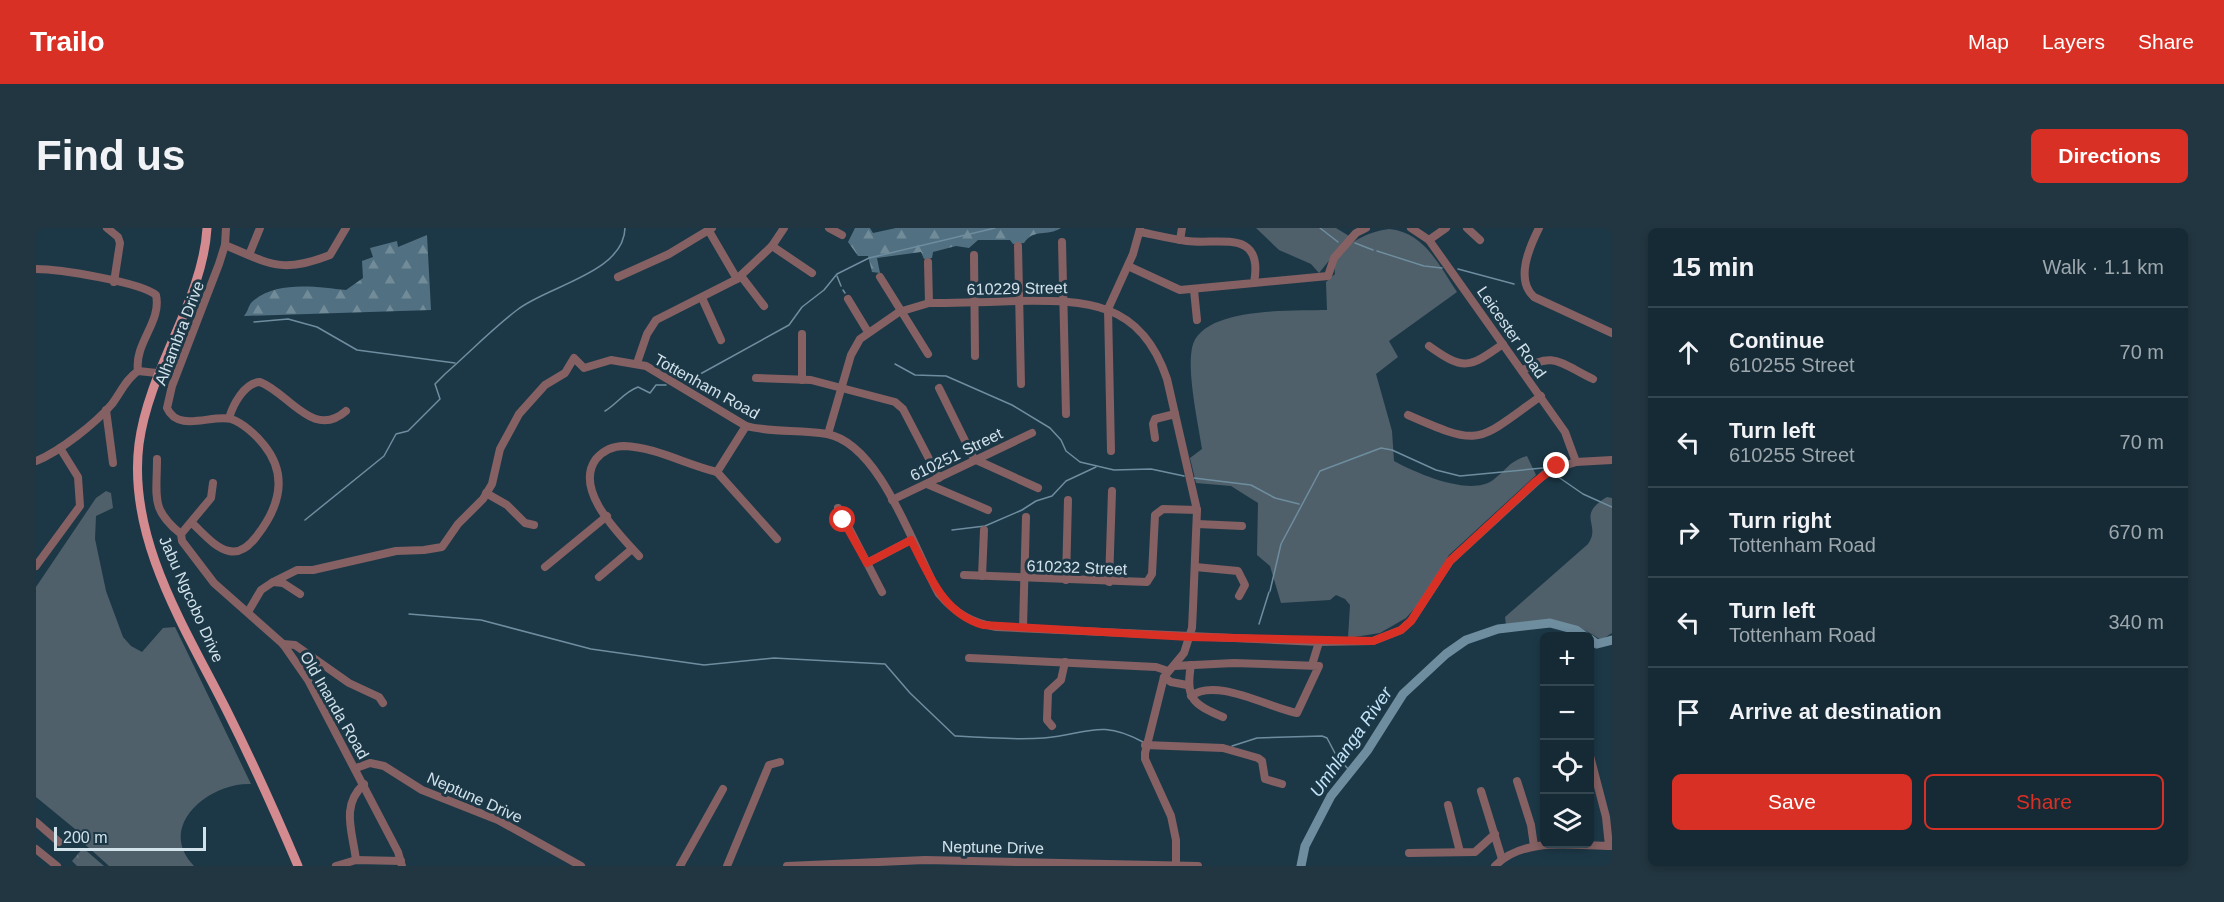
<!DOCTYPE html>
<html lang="en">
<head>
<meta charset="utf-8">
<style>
  :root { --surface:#152a35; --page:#223641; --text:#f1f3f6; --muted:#9da7ad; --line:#344650; --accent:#d93025 }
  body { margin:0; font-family:Arial,sans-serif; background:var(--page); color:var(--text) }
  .controls { position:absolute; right:18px; bottom:18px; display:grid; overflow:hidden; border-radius:9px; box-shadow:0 3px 9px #0003 }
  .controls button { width:54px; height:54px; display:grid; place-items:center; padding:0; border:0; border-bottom:2px solid var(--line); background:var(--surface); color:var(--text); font:30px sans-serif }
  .scale { position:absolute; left:18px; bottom:15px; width:152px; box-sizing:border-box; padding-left:6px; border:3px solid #d2e2eb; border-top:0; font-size:16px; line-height:21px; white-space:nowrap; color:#d2e2eb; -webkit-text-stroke:4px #1c3847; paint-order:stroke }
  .stop { position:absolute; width:18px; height:18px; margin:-14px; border:4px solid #d93025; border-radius:50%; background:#fff }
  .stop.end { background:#d93025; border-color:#fff; box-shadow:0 2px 6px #0008 }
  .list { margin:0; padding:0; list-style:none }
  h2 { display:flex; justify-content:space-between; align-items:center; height:78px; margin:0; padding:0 24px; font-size:26px }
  h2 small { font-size:20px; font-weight:400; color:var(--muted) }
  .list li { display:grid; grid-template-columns:39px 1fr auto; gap:18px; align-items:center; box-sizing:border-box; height:90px; padding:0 24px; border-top:2px solid var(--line) }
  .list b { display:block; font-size:22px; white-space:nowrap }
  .list p { margin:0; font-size:20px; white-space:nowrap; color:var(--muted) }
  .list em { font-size:20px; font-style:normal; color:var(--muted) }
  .actions { display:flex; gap:12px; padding:18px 24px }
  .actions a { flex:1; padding:14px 0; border:2px solid var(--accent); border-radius:9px; text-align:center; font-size:21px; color:var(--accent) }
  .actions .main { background:var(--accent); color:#fff }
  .icon { flex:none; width:33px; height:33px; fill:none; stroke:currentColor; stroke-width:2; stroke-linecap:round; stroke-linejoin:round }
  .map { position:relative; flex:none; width:1576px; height:638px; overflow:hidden; border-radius:9px }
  header { display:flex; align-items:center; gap:36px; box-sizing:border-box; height:84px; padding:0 30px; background:var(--accent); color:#fff }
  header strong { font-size:28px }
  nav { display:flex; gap:33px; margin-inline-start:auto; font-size:21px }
  .intro { display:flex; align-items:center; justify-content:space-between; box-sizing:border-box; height:144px; padding:0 36px }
  h1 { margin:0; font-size:42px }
  .button { padding:15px 27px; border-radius:9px; background:var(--accent); color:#fff; font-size:21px; font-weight:700 }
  main { display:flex; gap:36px; padding:0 36px }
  aside { flex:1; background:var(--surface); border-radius:9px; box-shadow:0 3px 9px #0003 }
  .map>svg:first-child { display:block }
  .grass { fill:#4f606a }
  .forest { fill:url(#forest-firs) }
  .park { fill:url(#park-crowns) }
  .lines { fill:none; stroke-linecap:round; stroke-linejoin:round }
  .stream { stroke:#6e8d9f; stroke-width:1.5 }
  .river { stroke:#6e8d9f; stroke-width:9 }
  .minor { stroke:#856163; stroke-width:8 }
  .major { stroke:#d38b90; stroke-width:9 }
  .route { stroke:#d93025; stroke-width:8 }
  .labels { text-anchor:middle; stroke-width:6; stroke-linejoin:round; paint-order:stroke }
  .street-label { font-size:16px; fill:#d2e2eb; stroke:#1c3847 }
  .water-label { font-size:18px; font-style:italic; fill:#c2e4f8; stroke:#1c3847 }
</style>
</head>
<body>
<header>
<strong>Trailo</strong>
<nav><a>Map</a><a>Layers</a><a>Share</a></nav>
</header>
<div class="intro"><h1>Find us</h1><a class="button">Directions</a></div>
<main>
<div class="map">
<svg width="1576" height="638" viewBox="0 0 1576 638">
  <defs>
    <pattern id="forest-firs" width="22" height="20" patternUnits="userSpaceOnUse" patternTransform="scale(1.5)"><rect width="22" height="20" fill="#517081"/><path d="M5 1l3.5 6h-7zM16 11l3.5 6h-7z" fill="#718b99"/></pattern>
    <pattern id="park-crowns" width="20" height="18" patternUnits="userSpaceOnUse" patternTransform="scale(1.5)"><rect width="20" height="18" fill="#4f606a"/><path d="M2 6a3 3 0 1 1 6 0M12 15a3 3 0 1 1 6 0" fill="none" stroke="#67767f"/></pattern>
  </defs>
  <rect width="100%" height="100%" fill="#1c3847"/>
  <g class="grass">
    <polygon points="1220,0 1300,0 1313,8 1283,45 1275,36 1243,22"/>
    <path d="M 1353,1 C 1388,4 1403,37 1421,64 L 1353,113 L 1362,129 L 1340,146 L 1356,203 L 1358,233 C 1380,245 1434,269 1457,252 C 1472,241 1472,234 1491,228 L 1500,247 L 1413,327 L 1386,372 L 1370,390 L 1344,405 L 1312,410 L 1314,377 L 1309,371 L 1300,367 L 1294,372 L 1245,375 L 1234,338 L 1221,327 L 1222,275 L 1195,258 L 1160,255 L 1154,230 L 1166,221 C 1162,194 1151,146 1156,120 C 1164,78 1258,83 1291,82 L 1290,54 L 1299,46 C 1295,20 1332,3 1353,1 Z"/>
    <path d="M 70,263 L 75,265 L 77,280 L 60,288 L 59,311 L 70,363 L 87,409 L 95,418 L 106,424 L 127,400 L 139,399 L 215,556 C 174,554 119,598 158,638 L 73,638 L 42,610 L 39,601 L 0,569 L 0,359 L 60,270 Z"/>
    <path d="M 1571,269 L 1576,270 L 1576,405 L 1565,412 C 1533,390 1508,390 1470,397 L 1469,389 L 1552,316 C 1566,296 1539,288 1571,269 Z"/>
  </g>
  <g class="forest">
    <path d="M 819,0 L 834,0 L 837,5 L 860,0 L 1025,0 C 1011,9 998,0 988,15 L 977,16 L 974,12 L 942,12 L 933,20 L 920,18 L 897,24 L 896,30 L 888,31 L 885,24 L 841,30 L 844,45 L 836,44 L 832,28 L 822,28 L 812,14 Z"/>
    <path d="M 391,7 L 395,82 L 208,88 C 213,82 212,77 217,73 C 241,52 282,59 310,62 L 327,50 L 326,33 L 337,29 L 334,20 L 361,13 L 362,19 Z"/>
  </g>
  <polygon class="park" points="47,620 68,638 41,638 36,633"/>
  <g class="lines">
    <g class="stream">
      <polyline points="1284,0 1302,14"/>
      <polyline points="1319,15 1337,22"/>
      <polyline points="1341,23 1388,38 1406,40"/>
      <polyline points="1422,41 1478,56"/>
      <polyline points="801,48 805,58"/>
      <polyline points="807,62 809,65"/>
      <polyline points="218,94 252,91 281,99 321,122 419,135"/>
      <polyline points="859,136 879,147 910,148 976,177 1014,200 1025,212 1030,223 1044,234 1078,242 1115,241 1148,248"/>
      <polyline points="657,150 753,97 766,79 788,62 801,46 833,30 959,0"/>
      <path d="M 569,183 C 581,176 588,164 602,159 L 614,165 L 620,157 L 630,157"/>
      <polyline points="1518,246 1547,266 1576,279"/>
      <polyline points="1158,250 1215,257 1239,270 1263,276"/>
      <path d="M 269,292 L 348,228 L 360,206 L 372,203 L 404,171 L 399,156 L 409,146 C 433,125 456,101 481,82 C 511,58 588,45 589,0"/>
      <polyline points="916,302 949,298 986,282 1000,273 1016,268 1030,253 1060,239"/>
      <polyline points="1234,363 1245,316 1284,243 1345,220 1356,222 1400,242 1424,248 1507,240"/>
      <path d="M 373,386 L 445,392 L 555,421 L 668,437 L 738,430 L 849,436 L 874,465 L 919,508 C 949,510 978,512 1008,510 C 1050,507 1063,490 1107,514"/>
      <polyline points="1223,396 1233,364"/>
      <polyline points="1196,518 1221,510 1286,508 1291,510 1301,529 1314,543"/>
    </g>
    <g class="river">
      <polyline points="1554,411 1561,416 1576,412"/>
      <polyline points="1265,638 1269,618 1295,568 1331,523 1367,466 1410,426 1430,412 1462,401 1514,395 1540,402 1550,409"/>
    </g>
    <g class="minor">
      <polyline points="71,0 82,9 84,15 78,54"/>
      <polyline points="793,0 806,7"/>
      <polyline points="1375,0 1393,12 1529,204 1540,234"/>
      <polyline points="1431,0 1444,12"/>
      <path d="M 1503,0 C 1493,20 1479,52 1498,69 L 1576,105"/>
      <polyline points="673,3 701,51"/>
      <polyline points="1144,12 1146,0"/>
      <polyline points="1393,12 1410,0"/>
      <polyline points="1026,14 1030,186"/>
      <path d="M 189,17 C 234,36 246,46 294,27 L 310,0"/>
      <polyline points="736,18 776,45"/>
      <polyline points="982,18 985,156"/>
      <polyline points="213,27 224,0"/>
      <polyline points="938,27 939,128"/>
      <polyline points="892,34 893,75"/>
      <path d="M 1092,38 L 1144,62 L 1218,55 C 1228,0 1184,17 1151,13 C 1135,11 1119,7 1104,4"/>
      <path d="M 0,41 C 23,41 104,54 120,67 C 126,94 98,115 102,143"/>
      <polyline points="705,48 728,78"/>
      <polyline points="582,49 633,26 676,0"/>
      <polyline points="844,49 892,126"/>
      <polyline points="1218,55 1292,48 1298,30 1320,5 1330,0"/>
      <polyline points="1158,62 1161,92"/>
      <polyline points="666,70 685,112"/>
      <polyline points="812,71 832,104"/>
      <path d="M 1393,118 C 1428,143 1433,140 1467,116"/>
      <polyline points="601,135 611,106 620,92 701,51 736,18 748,0"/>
      <path d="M 1486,143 C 1516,121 1527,137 1557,151"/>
      <polyline points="720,150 775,152 859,174 867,181 903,250"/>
      <polyline points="766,152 766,106"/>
      <polyline points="903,160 938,231 1002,260"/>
      <polyline points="70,182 77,235"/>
      <path d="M 1372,187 C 1447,220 1440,214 1505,168"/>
      <path d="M 193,190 C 197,177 208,155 224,154 C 253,165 277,212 310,183"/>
      <path d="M 792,206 L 815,127 L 824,111 L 863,84 L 893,75 C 922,75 951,74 980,73 C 1051,72 1105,73 1131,151 L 1161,282 L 1157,379 L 1156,400 L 1148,425 L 1128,449 L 1109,525 L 1109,531 L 1135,588 L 1140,612 L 1140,638"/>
      <polyline points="1119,210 1117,196 1119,191 1139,186"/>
      <polyline points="1075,223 1072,81 1097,26 1104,1"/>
      <path d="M 121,231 C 121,269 114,281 145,306"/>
      <path d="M 0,233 C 23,224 60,195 76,176 C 85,164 90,151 102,143 L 121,145"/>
      <polyline points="681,244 741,311"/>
      <polyline points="177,255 175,270 145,306 146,313 178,355 247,416 272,452 362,624 366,638"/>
      <polyline points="891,256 952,282"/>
      <polyline points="450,265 471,277 489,295 498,297"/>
      <polyline points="856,272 996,205"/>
      <polyline points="802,280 804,288 813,300 846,364"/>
      <path d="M 156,295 C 167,305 179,320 193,323 C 205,326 214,317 220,309 C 243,280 253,248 228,217 C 220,207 207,195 195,191 C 176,186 142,205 131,180 L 136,158 L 183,36 L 189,17 L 190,0"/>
      <polyline points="1161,296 1206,298"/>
      <path d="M 603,328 C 584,307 537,262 560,231 C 567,223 577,218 588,218 C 619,219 651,237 681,244 L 710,198"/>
      <polyline points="831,335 875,312"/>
      <polyline points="0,338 44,278 42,249 24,220"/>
      <polyline points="509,339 571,288"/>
      <polyline points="1159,339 1202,343 1209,357 1203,368"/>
      <polyline points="928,347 1111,354 1116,346 1119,287 1127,281 1161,282"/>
      <polyline points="946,348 948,302"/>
      <polyline points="563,349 596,321"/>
      <polyline points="1030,352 1032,272"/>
      <path d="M 237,354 L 261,342 L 277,342 L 360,323 L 388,322 L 406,319 L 422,296 L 447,271 L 456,256 L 464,221 L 483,186 L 509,157 L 529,145 L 538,130 L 548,140 L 575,132 L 610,138 L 710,198 C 736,205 764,201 791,206 C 845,216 878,322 903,366 C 919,385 936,395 960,399 L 1283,414 L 1337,413 L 1365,402 L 1375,393 L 1414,333 L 1512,243 L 1540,234 L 1576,232"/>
      <polyline points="1073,354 1076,263"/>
      <polyline points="212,384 225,362 237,354 247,355 264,366"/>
      <polyline points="987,400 990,289"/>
      <polyline points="247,416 259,417 313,455 343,469 347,475"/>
      <polyline points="933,430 1120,439 1132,443"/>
      <path d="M 1155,437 C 1149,471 1157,476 1187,489"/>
      <polyline points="1276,437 1283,414"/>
      <path d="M 1138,438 L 1198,435 L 1283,438 L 1261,485 C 1233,480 1180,449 1155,468"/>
      <polyline points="1128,449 1135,454 1151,457"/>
      <polyline points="1016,498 1011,492 1012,464 1025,452 1029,434"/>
      <polyline points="1109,517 1187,520 1222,530 1226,533 1229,551 1246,556"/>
      <polyline points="1554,528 1570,589 1573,618"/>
      <polyline points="320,540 334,535 348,538 386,562 462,592 545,638"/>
      <polyline points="1481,553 1495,597 1498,618"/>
      <polyline points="1445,563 1466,631"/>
      <polyline points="1412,577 1424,624"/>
      <polyline points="0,594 23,614"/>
      <polyline points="0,621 21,638"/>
      <polyline points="1373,625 1439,624 1459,606"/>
      <path d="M 320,632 C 317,605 304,578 328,556"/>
      <polyline points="300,638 320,632 365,633"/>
      <polyline points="644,638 687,561"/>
      <polyline points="691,638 733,537 744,534"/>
      <polyline points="751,638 889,632 1162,638"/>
      <path d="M 1459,638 C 1488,608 1538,618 1576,618"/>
    </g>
    <path class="major" d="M 171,0 C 167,72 113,140 103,216 C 91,312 151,403 192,485 C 217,535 240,586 262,638"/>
  </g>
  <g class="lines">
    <path class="route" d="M 807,292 L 831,335 L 875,312 C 893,347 907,385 947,397 L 1153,409 L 1337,413 L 1365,402 L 1375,393 L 1414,333 L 1499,254 L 1521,238"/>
  </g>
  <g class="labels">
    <g class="street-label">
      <text transform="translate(981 60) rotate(-1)" y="6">610229 Street</text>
      <text transform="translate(1476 104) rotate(55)" y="6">Leicester Road</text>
      <text transform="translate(143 105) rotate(-69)" y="6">Alhambra Drive</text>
      <text transform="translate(671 158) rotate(29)" y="6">Tottenham Road</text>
      <text transform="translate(920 226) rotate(-26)" y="6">610251 Street</text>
      <text transform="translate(1041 339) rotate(2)" y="6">610232 Street</text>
      <text transform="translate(156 371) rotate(66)" y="6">Jabu Ngcobo Drive</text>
      <text transform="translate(299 477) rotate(60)" y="6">Old Inanda Road</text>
      <text transform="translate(439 569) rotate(24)" y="6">Neptune Drive</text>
      <text transform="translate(957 619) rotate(1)" y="6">Neptune Drive</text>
    </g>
    <g class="water-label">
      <text transform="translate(1315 514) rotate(-55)" y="6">Umhlanga River</text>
    </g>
  </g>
</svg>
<div class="controls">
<button>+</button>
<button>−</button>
<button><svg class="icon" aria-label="locate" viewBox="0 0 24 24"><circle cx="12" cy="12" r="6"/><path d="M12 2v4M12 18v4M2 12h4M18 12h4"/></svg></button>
<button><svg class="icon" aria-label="layers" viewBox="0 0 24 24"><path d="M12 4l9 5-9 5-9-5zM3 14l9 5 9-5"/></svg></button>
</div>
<div class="scale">200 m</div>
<div class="stop" style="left:807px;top:292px"></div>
<div class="stop end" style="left:1521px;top:238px"></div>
</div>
<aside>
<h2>15 min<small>Walk · 1.1 km</small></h2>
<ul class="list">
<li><svg class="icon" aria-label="ahead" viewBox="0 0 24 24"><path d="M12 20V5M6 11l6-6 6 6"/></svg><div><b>Continue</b><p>610255 Street</p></div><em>70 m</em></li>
<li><svg class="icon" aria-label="left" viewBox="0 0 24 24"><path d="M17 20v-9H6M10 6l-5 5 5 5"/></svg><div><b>Turn left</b><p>610255 Street</p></div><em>70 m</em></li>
<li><svg class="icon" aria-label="right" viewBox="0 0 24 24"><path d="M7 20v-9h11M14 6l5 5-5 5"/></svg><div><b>Turn right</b><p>Tottenham Road</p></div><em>670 m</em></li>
<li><svg class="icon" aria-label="left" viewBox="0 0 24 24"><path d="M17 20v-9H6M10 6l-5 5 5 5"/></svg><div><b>Turn left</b><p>Tottenham Road</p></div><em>340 m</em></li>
<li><svg class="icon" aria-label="arrive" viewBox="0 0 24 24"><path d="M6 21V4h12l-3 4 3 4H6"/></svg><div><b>Arrive at destination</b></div></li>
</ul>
<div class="actions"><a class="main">Save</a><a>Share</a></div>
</aside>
</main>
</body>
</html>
